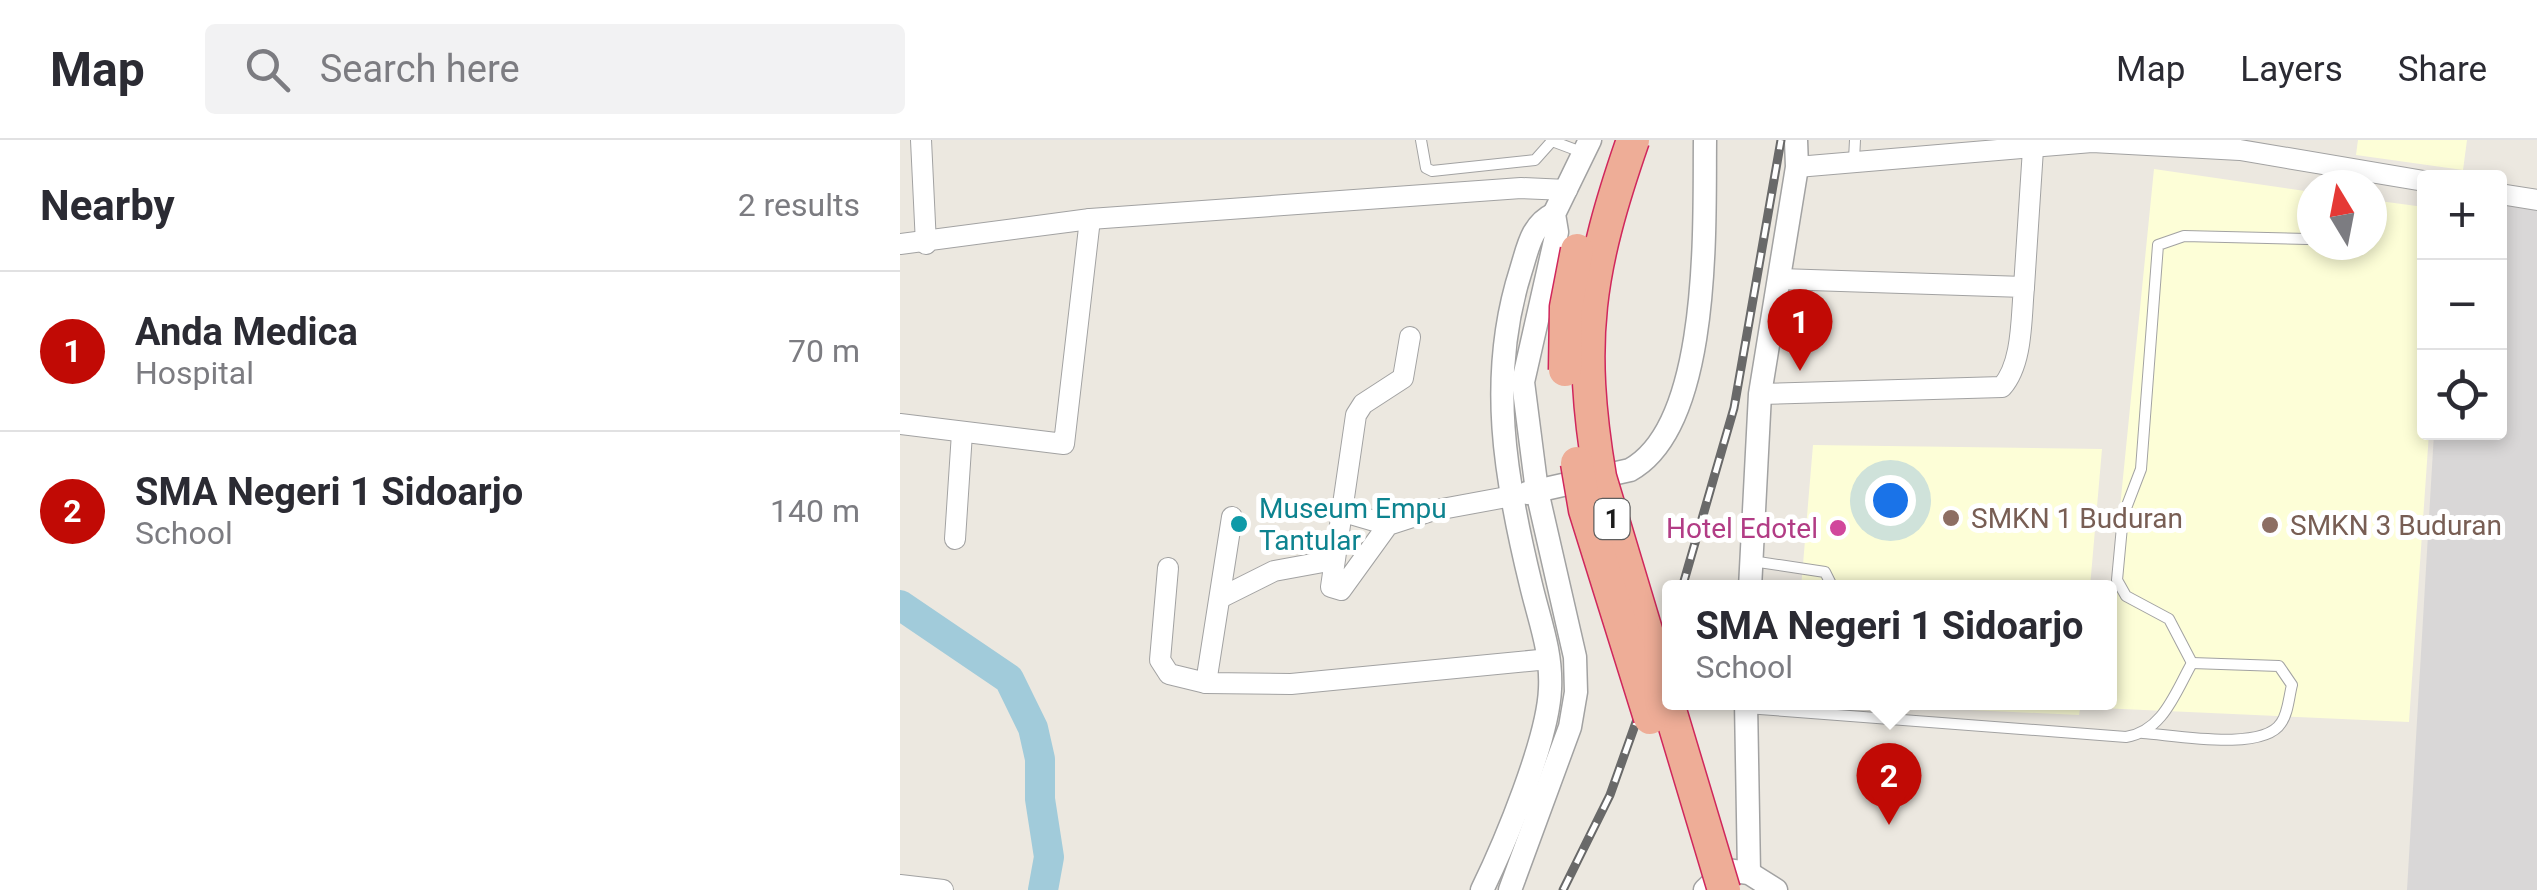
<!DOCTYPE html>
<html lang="en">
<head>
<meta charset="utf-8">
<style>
  :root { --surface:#fff; --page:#f2f2f3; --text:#2b2b33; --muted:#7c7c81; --line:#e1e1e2; --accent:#c10a05 }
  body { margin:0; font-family:Roboto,sans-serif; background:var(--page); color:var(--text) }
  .controls { position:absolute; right:30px; top:30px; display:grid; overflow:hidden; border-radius:10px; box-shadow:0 5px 15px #0003 }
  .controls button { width:90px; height:90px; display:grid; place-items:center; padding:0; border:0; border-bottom:2px solid var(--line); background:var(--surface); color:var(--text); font:50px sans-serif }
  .compass { position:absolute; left:1397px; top:30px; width:90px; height:90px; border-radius:50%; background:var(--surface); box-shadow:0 5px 15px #0003; rotate:350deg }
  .you { position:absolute; left:990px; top:360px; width:35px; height:35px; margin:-25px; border:8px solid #fff; border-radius:50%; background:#1a73e8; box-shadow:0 0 0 15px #1a73e833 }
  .badge { display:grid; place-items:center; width:65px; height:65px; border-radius:50%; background:var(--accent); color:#fff; font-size:32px; font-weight:700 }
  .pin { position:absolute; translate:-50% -82px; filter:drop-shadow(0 2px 5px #0008) }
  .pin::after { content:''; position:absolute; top:52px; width:35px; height:30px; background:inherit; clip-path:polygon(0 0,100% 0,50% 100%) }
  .popup { position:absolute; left:762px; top:440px; width:455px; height:130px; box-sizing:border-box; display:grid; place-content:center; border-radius:10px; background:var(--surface); filter:drop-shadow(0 2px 8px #0005); font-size:32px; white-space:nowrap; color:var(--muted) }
  .popup b { font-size:38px; color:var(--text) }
  .popup::after { content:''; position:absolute; left:50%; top:100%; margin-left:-20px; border:20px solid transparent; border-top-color:var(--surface) }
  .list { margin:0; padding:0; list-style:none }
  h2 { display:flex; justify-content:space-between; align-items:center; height:130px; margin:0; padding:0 40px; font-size:42px }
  h2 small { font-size:32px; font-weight:400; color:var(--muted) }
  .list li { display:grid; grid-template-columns:65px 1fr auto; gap:30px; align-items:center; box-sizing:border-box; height:160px; padding:0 40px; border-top:2px solid var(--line) }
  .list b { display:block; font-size:38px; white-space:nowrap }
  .list p { margin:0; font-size:32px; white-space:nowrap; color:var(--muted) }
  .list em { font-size:32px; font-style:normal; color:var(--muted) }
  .icon { flex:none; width:55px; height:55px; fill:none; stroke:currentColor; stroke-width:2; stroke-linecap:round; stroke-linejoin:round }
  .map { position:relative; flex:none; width:1637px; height:750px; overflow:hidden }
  header { display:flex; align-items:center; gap:60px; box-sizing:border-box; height:140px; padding:0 50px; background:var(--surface); border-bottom:2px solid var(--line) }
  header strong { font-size:48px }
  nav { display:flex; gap:55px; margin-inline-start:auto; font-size:35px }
  .search { width:700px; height:90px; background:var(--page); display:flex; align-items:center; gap:25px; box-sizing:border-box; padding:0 35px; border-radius:10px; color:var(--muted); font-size:38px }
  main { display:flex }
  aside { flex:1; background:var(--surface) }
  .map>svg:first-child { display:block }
  .residential { fill:#d9d7d7 }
  .education { fill:#fdfed7 }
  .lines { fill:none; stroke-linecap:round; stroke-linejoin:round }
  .river { stroke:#a1cbda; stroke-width:30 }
  .service-casing { stroke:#a2a2a2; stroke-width:12 }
  .minor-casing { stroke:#a2a2a2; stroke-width:22 }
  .tertiary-casing { stroke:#a2a2a2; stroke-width:25 }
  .service { stroke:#fff; stroke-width:10 }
  .minor { stroke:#fff; stroke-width:20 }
  .tertiary { stroke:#fff; stroke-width:22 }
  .rail-casing { stroke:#696969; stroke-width:9 }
  .rail { stroke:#fff; stroke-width:5; stroke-dasharray:15; stroke-linecap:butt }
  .trunk-bridge-casing { stroke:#d0275c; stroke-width:35; stroke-linecap:butt }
  .trunk-bridge { stroke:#eead97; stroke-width:32 }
  .education-dot { fill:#8d6e63; stroke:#fff; stroke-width:4 }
  .culture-dot { fill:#0f9aa8; stroke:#fff; stroke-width:4 }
  .hotel-dot { fill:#d1479c; stroke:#fff; stroke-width:4 }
  .labels { text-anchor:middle; stroke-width:10; stroke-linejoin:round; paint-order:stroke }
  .shield { fill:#fff; stroke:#5f5f5f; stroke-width:2.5 }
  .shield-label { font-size:25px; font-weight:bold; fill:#1b1b1b }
  .culture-label { font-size:28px; fill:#0d838f; stroke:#fff; text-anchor:start }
  .education-label { font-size:28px; fill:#785e54; stroke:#fff; text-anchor:start }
  .hotel-label { font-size:28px; fill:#b23c85; stroke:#fff; text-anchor:end }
</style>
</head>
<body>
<header>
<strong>Map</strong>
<div class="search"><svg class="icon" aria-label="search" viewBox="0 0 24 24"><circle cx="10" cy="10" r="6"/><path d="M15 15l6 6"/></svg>Search here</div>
<nav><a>Map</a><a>Layers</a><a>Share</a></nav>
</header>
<main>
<aside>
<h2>Nearby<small>2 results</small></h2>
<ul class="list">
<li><span class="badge">1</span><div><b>Anda Medica</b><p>Hospital</p></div><em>70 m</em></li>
<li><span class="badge">2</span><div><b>SMA Negeri 1 Sidoarjo</b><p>School</p></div><em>140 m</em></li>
</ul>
</aside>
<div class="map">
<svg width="1637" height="750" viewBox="0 0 1637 750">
  <rect width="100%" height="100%" fill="#ece8e0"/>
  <polygon class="residential" points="1600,63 1637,70 1637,750 1507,750 1534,293 1600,292"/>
  <g class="education">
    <polygon points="1458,0 1567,0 1563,30 1456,15"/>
    <polygon points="1254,29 1412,52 1412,105 1472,105 1472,60 1524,67 1524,292 1529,293 1509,582 1200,568 1200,563 1209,562 1209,477"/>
    <polygon points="913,305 1202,309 1190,447 901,448"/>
    <polygon points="920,563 1181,562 1181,563 1179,575"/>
  </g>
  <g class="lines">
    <polyline class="river" points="0,465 109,539 133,588 140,619 140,659 149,717 143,750"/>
    <g class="service-casing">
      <g id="service">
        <polyline points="521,0 526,28 532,31 635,20 652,1 684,13"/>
        <polyline points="954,20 955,0"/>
        <polyline points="852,421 925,432 933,448"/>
        <polyline points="1292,523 1269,479 1226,456 1217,440 1223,376 1241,329 1258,105 1284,96 1408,99"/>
        <path d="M 846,568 L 1226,597 C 1263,591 1275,553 1292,523"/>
        <path d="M 1243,593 C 1274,595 1363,612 1381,583 C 1388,574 1389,556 1392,545 L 1379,526 L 1292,523"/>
      </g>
    </g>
    <g class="minor-casing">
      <g id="minor">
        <polyline points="21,0 26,104"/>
        <polyline points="897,27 1192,2 1340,10 1524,41"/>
        <polyline points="1600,54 1637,60"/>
        <polyline points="0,104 190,79 621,48 667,50"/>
        <polyline points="1124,147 1133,9"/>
        <polyline points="510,197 503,238 463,264 456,275 431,447 441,450 488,385 531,371 612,356"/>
        <path d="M 860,254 L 1102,247 C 1123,223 1121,178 1124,147 L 880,139"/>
        <polyline points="0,284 164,304 190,79"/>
        <polyline points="440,371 488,385"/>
        <polyline points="332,377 306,543 391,544 649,519"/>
        <polyline points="55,399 62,293"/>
        <polyline points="268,428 260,520 269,534 306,543"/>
        <polyline points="322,457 374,431 434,420"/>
        <polyline points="0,745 43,750"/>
      </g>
    </g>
    <g class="tertiary-casing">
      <g id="tertiary">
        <path d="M 627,353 L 730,330 C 812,285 804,83 805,0"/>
        <polyline points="850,448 860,254 897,27 896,0"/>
        <polyline points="846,562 849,733"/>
        <path d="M 582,750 C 605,703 648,600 650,549 C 652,512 639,479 631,445 C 605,339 587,236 621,130 C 628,108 631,85 654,74"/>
        <polyline points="610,750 670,587 676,552 675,517 637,351 623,242 657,92 654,74 690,0"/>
        <polyline points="805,750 826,730 849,733 876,750"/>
      </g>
    </g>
    <use href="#service" class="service"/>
    <use href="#minor" class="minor"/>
    <use href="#tertiary" class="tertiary"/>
    <g class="rail-casing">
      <g id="rail">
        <polyline points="782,448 834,268 881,0"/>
        <polyline points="663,750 710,655 769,490"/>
      </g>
    </g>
    <use href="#rail" class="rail"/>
    <g class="trunk-bridge-casing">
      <g id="trunk-bridge">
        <path d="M 733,0 C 688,130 677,200 700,337 L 824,750"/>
        <polyline points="665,230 666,167 677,110"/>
        <polyline points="677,323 685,370 750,578"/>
      </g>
    </g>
    <use href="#trunk-bridge" class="trunk-bridge"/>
  </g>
  <g class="education-dot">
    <circle cx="1051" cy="378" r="10"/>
    <circle cx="1370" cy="385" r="10"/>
  </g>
  <circle class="culture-dot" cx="339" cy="384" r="10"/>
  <circle class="hotel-dot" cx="938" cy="388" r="10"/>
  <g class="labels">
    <rect class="shield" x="694.5" y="359" width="35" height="40" rx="8"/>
    <g class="shield-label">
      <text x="712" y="388">1</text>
    </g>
    <g class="culture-label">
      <text x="359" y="378">Museum Empu<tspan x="359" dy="32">Tantular</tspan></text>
    </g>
    <g class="education-label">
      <text x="1071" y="388">SMKN 1 Buduran</text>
      <text x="1390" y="395">SMKN 3 Buduran</text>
    </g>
    <g class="hotel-label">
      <text x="918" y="398">Hotel Edotel</text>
    </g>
  </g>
</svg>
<div class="controls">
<button>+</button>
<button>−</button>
<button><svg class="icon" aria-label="locate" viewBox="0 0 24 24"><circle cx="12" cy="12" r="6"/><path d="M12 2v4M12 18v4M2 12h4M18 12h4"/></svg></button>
</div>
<svg class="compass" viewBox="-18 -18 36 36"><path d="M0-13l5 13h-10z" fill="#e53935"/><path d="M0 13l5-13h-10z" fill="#7c7c81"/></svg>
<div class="you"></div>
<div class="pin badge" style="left:900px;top:231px">1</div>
<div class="pin badge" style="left:989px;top:685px">2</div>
<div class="popup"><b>SMA Negeri 1 Sidoarjo</b>School</div>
</div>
</main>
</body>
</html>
